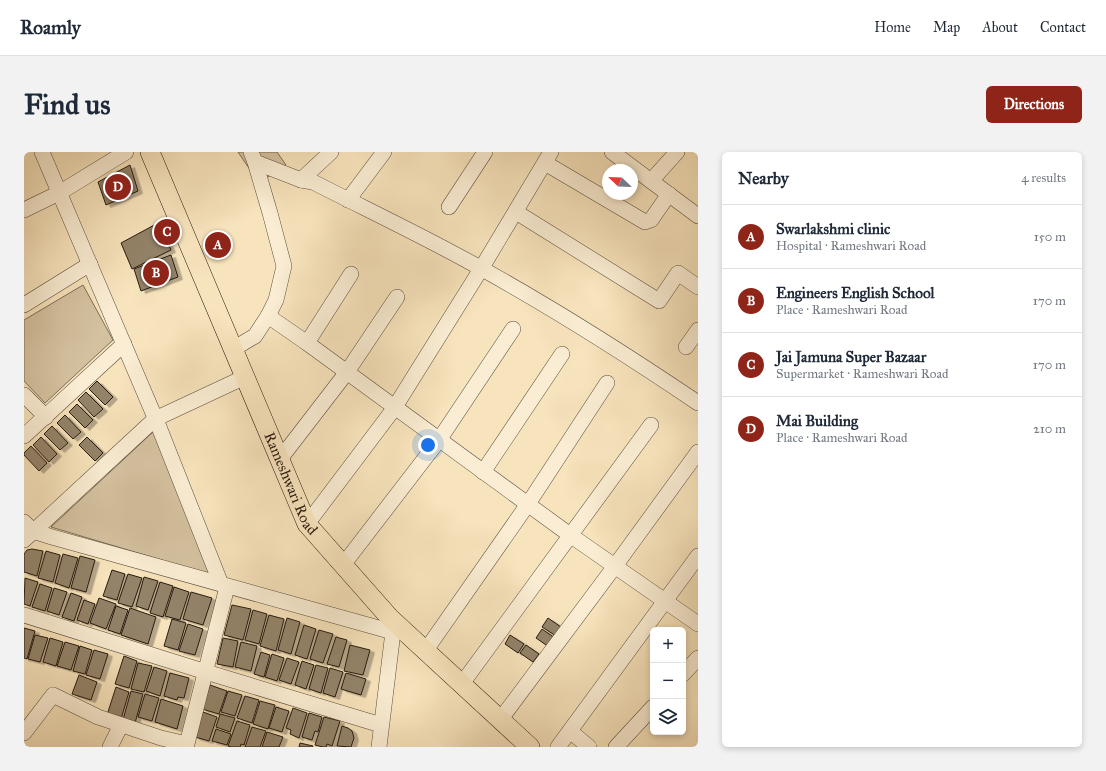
<!DOCTYPE html>
<html lang="en">
<head>
<meta charset="utf-8">
<style>
  :root { --surface:#fff; --page:#f2f2f3; --text:#1f2937; --muted:#747a83; --line:#e0e1e3; --accent:#8f2418 }
  body { margin:0; font-family:"IM FELL Great Primer",serif; background:var(--page); color:var(--text) }
  .controls { position:absolute; right:12px; bottom:12px; display:grid; overflow:hidden; border-radius:6px; box-shadow:0 2px 6px #0003 }
  .controls button { width:36px; height:36px; display:grid; place-items:center; padding:0; border:0; border-bottom:1px solid var(--line); background:var(--surface); color:var(--text); font:20px sans-serif }
  .compass { position:absolute; left:578px; top:12px; width:36px; height:36px; border-radius:50%; background:var(--surface); box-shadow:0 2px 6px #0003; rotate:293deg }
  .you { position:absolute; left:404px; top:293px; width:14px; height:14px; margin:-10px; border:3px solid #fff; border-radius:50%; background:#1a73e8; box-shadow:0 0 0 6px #1a73e833 }
  .badge { display:grid; place-items:center; width:26px; height:26px; border-radius:50%; background:var(--accent); color:#fff; font-size:13px; font-weight:700 }
  .pin { position:absolute; translate:-50% -50%; border:2px solid #fff; box-shadow:0 1px 4px #0006 }
  .list { margin:0; padding:0; list-style:none }
  h2 { display:flex; justify-content:space-between; align-items:center; height:52px; margin:0; padding:0 16px; font-size:17px }
  h2 small { font-size:13px; font-weight:400; color:var(--muted) }
  .list li { display:grid; grid-template-columns:26px 1fr auto; gap:12px; align-items:center; box-sizing:border-box; height:64px; padding:0 16px; border-top:1px solid var(--line) }
  .list b { display:block; font-size:15px; white-space:nowrap }
  .list p { margin:0; font-size:13px; white-space:nowrap; color:var(--muted) }
  .list em { font-size:13px; font-style:normal; color:var(--muted) }
  .icon { flex:none; width:22px; height:22px; fill:none; stroke:currentColor; stroke-width:2; stroke-linecap:round; stroke-linejoin:round }
  .map { position:relative; flex:none; width:674px; height:595px; overflow:hidden; border-radius:6px }
  header { display:flex; align-items:center; gap:24px; box-sizing:border-box; height:56px; padding:0 20px; background:var(--surface); border-bottom:1px solid var(--line) }
  header strong { font-size:19px }
  nav { display:flex; gap:22px; margin-inline-start:auto; font-size:14px }
  .intro { display:flex; align-items:center; justify-content:space-between; box-sizing:border-box; height:96px; padding:0 24px }
  h1 { margin:0; font-size:28px }
  .button { padding:10px 18px; border-radius:6px; background:var(--accent); color:#fff; font-size:14px; font-weight:700 }
  main { display:flex; gap:24px; padding:0 24px }
  aside { flex:1; background:var(--surface); border-radius:6px; box-shadow:0 2px 6px #0003 }
  .map>svg:first-child { display:block }
  .green { fill:#d4c19f; stroke:#7e6e58 }
  .building { fill:#938369; stroke:#271b10; filter:url(#shadow) }
  .lines { fill:none; stroke-linecap:round; stroke-linejoin:round }
  .minor-casing { stroke:#5b4d3b; stroke-width:16 }
  .major-casing { stroke:#271b10; stroke-width:20 }
  .minor { stroke:#faedd3; stroke-width:15 }
  .major { stroke:#f7e3bc; stroke-width:19 }
  .labels { text-anchor:middle; stroke-width:3; stroke-linejoin:round; paint-order:stroke }
  .street-label { font-size:15px; fill:#271b10; stroke:#faedd3 }
</style>
</head>
<body>
<header>
<strong>Roamly</strong>
<nav><a>Home</a><a>Map</a><a>About</a><a>Contact</a></nav>
</header>
<div class="intro"><h1>Find us</h1><a class="button">Directions</a></div>
<main>
<div class="map">
<svg width="674" height="595" viewBox="0 0 674 595">
  <defs>
    <filter id="shadow"><feDropShadow dx="4.5" dy="2.5" stdDeviation="0" flood-color="#0004"/></filter>
  </defs>
  <rect width="100%" height="100%" fill="#f7e3bc"/>
  <filter id="stains"><feTurbulence type="fractalNoise" baseFrequency=".005" numOctaves="4"/><feColorMatrix values="0 0 0 0 .2 0 0 0 0 .09 0 0 0 0 .02 0 0 0 .5 -.17"/></filter>
  <radialGradient id="worn" r=".72"><stop offset=".6" stop-color="#630" stop-opacity="0"/><stop offset="1" stop-color="#630" stop-opacity=".3"/></radialGradient>
  <g class="green">
    <polygon points="214,0 253,0 262,13 235,31"/>
    <polygon points="59,133 89,188 21,251 0,229 0,168"/>
    <polygon points="130,279 191,424 27,375"/>
  </g>
  <g class="building">
    <polygon points="106,13 114,39 82,53 74,30"/>
    <polygon points="134,71 147,98 108,117 97,91"/>
    <polygon points="147,103 154,125 117,139 110,117"/>
    <polygon points="73,229 89,245 81,253 65,237"/>
    <polygon points="62,240 79,257 70,265 54,248"/>
    <polygon points="53,252 69,268 61,276 45,260"/>
    <polygon points="41,263 57,280 49,287 33,271"/>
    <polygon points="28,274 44,291 36,298 20,282"/>
    <polygon points="17,285 33,302 25,310 9,293"/>
    <polygon points="63,285 79,301 71,309 55,293"/>
    <polygon points="7,294 23,311 15,319 0,303 0,301"/>
    <polygon points="8,397 19,399 13,424 0,420 0,402 3,398"/>
    <polygon points="22,399 36,403 29,430 14,426"/>
    <polygon points="39,402 54,406 45,436 31,431"/>
    <polygon points="56,404 71,408 62,440 47,436"/>
    <polygon points="88,418 101,422 93,448 79,444"/>
    <polygon points="104,422 118,426 108,455 94,451"/>
    <polygon points="120,425 134,429 124,458 112,454"/>
    <polygon points="1,426 14,430 6,454 0,452"/>
    <polygon points="136,430 149,434 139,465 126,461"/>
    <polygon points="16,432 28,436 21,459 8,455"/>
    <polygon points="150,435 165,440 156,468 141,464"/>
    <polygon points="30,436 43,440 35,463 23,459"/>
    <polygon points="167,440 188,446 179,473 159,467"/>
    <polygon points="47,441 58,445 50,469 38,465"/>
    <polygon points="75,446 92,452 82,477 66,471"/>
    <polygon points="60,448 71,452 64,472 53,468"/>
    <polygon points="208,453 227,457 219,488 200,483"/>
    <polygon points="92,454 104,458 96,482 84,478"/>
    <polygon points="106,456 132,465 124,492 97,483"/>
    <polygon points="229,458 243,462 235,492 221,488"/>
    <polygon points="245,463 260,467 252,499 236,494"/>
    <polygon points="263,466 276,470 267,502 254,498"/>
    <polygon points="524,466 537,475 532,484 518,475"/>
    <polygon points="148,467 162,471 154,498 140,494"/>
    <polygon points="164,472 179,477 171,503 155,499"/>
    <polygon points="280,473 292,477 283,507 271,503"/>
    <polygon points="0,476 11,479 3,507 0,506"/>
    <polygon points="518,477 531,486 525,495 512,486"/>
    <polygon points="295,478 309,482 299,511 286,507"/>
    <polygon points="11,483 24,486 16,510 4,507"/>
    <polygon points="486,483 500,492 494,501 481,492"/>
    <polygon points="312,485 323,488 315,515 303,512"/>
    <polygon points="26,486 39,490 32,514 19,510"/>
    <polygon points="199,486 214,489 209,515 193,512"/>
    <polygon points="41,490 55,494 47,518 33,514"/>
    <polygon points="217,490 233,494 227,519 211,515"/>
    <polygon points="326,493 346,498 339,523 320,519"/>
    <polygon points="502,493 515,502 509,510 496,501"/>
    <polygon points="56,494 68,498 61,522 49,519"/>
    <polygon points="70,498 84,502 76,527 62,523"/>
    <polygon points="237,500 246,503 240,525 230,522"/>
    <polygon points="248,502 260,506 253,529 241,525"/>
    <polygon points="100,504 113,509 105,536 91,532"/>
    <polygon points="263,506 275,510 267,532 255,528"/>
    <polygon points="278,509 290,513 282,537 271,533"/>
    <polygon points="114,511 128,514 120,540 107,537"/>
    <polygon points="292,513 304,516 297,541 285,537"/>
    <polygon points="130,515 143,519 136,544 122,539"/>
    <polygon points="306,516 319,520 311,545 299,541"/>
    <polygon points="146,521 165,526 160,546 154,545 153,548 140,544"/>
    <polygon points="322,521 342,527 337,543 317,537"/>
    <polygon points="55,523 73,530 67,548 48,542"/>
    <polygon points="186,533 203,539 195,562 178,557"/>
    <polygon points="92,535 105,540 97,567 83,563"/>
    <polygon points="107,539 119,542 111,571 99,568"/>
    <polygon points="204,539 218,543 211,564 197,560"/>
    <polygon points="121,542 135,546 128,569 114,565"/>
    <polygon points="221,544 235,548 228,571 213,566"/>
    <polygon points="137,547 159,554 153,577 131,570"/>
    <polygon points="236,549 251,553 244,577 229,572"/>
    <polygon points="252,555 265,559 258,580 245,576"/>
    <polygon points="269,556 283,561 275,586 266,582 267,578 262,576"/>
    <polygon points="179,560 193,565 185,589 171,585"/>
    <polygon points="285,561 298,565 294,580 291,579 288,588 278,585"/>
    <polygon points="196,562 211,566 206,580 192,575"/>
    <polygon points="300,565 316,569 308,594 303,592 302,595 299,595 291,593"/>
    <polygon points="213,569 226,573 220,593 217,592 216,595 208,595 204,594"/>
    <polygon points="318,574 324,576 328,579 330,586 327,595 313,594"/>
    <polygon points="228,575 242,579 236,595 221,595"/>
    <polygon points="192,577 207,582 203,593 188,589"/>
    <polygon points="243,580 259,585 255,595 238,595"/>
    <polygon points="276,591 289,594 288,595 275,595"/>
  </g>
  <g class="lines">
    <g class="minor-casing">
      <g id="minor">
        <polyline points="18,0 135,275 197,432"/>
        <polyline points="588,0 674,64"/>
        <path d="M 231,10 L 277,28 L 289,30 C 334,53 380,75 425,99 C 510,144 594,197 674,251"/>
        <polyline points="521,11 621,70 627,68 645,42"/>
        <polyline points="277,28 307,0"/>
        <polyline points="627,29 653,0"/>
        <polyline points="324,48 360,0"/>
        <polyline points="425,55 461,0"/>
        <polyline points="0,58 35,41 102,0"/>
        <polyline points="492,60 635,149 654,121 674,135"/>
        <polyline points="0,153 66,112"/>
        <polyline points="244,164 283,191 546,383 674,472"/>
        <polyline points="283,191 327,122"/>
        <polyline points="662,195 674,178"/>
        <polyline points="209,197 231,184 244,164 252,148 260,114 246,61 231,10 227,0"/>
        <polyline points="0,243 22,265"/>
        <polyline points="0,284 100,192"/>
        <polyline points="256,307 323,220 373,145"/>
        <polyline points="459,320 538,202"/>
        <polyline points="0,370 9,379 28,385 369,480 380,479"/>
        <polyline points="283,372 369,258 457,117 527,0"/>
        <polyline points="0,388 131,267 221,225"/>
        <polyline points="319,413 415,288 489,177"/>
        <polyline points="0,463 182,520 357,573"/>
        <polyline points="402,498 504,352 583,231"/>
        <polyline points="659,522 674,506"/>
        <polyline points="437,533 627,273"/>
        <polyline points="476,568 591,414 674,300"/>
        <polyline points="546,579 565,595"/>
        <polyline points="0,581 29,543 74,565 137,586 163,592 203,435"/>
        <polyline points="86,595 97,573"/>
        <polyline points="355,595 369,480"/>
        <polyline points="534,595 674,404"/>
        <polyline points="592,595 629,555"/>
      </g>
    </g>
    <g class="major-casing">
      <g id="major">
        <path id="s1" d="M 126,0 L 283,372 L 366,466 L 506,595"/>
      </g>
    </g>
    <use href="#minor" class="minor"/>
    <use href="#major" class="major"/>
  </g>
  <g class="labels">
    <g class="street-label">
      <text dy="5" stroke="none"><textPath href="#s1" startOffset="360">Rameshwari Road</textPath></text>
    </g>
  </g>
  <rect width="100%" height="100%" filter="url(#stains)"/>
  <rect width="100%" height="100%" fill="url(#worn)"/>
</svg>
<div class="controls">
<button>+</button>
<button>−</button>
<button><svg class="icon" aria-label="layers" viewBox="0 0 24 24"><path d="M12 4l9 5-9 5-9-5zM3 14l9 5 9-5"/></svg></button>
</div>
<svg class="compass" viewBox="-18 -18 36 36"><path d="M0-13l5 13h-10z" fill="#e53935"/><path d="M0 13l5-13h-10z" fill="#747a83"/></svg>
<div class="you"></div>
<div class="pin badge" style="left:194px;top:93px">A</div>
<div class="pin badge" style="left:132px;top:121px">B</div>
<div class="pin badge" style="left:143px;top:80px">C</div>
<div class="pin badge" style="left:94px;top:35px">D</div>
</div>
<aside>
<h2>Nearby<small>4 results</small></h2>
<ul class="list">
<li><span class="badge">A</span><div><b>Swarlakshmi clinic</b><p>Hospital · Rameshwari Road</p></div><em>150 m</em></li>
<li><span class="badge">B</span><div><b>Engineers English School</b><p>Place · Rameshwari Road</p></div><em>170 m</em></li>
<li><span class="badge">C</span><div><b>Jai Jamuna Super Bazaar</b><p>Supermarket · Rameshwari Road</p></div><em>170 m</em></li>
<li><span class="badge">D</span><div><b>Mai Building</b><p>Place · Rameshwari Road</p></div><em>210 m</em></li>
</ul>
</aside>
</main>
</body>
</html>
